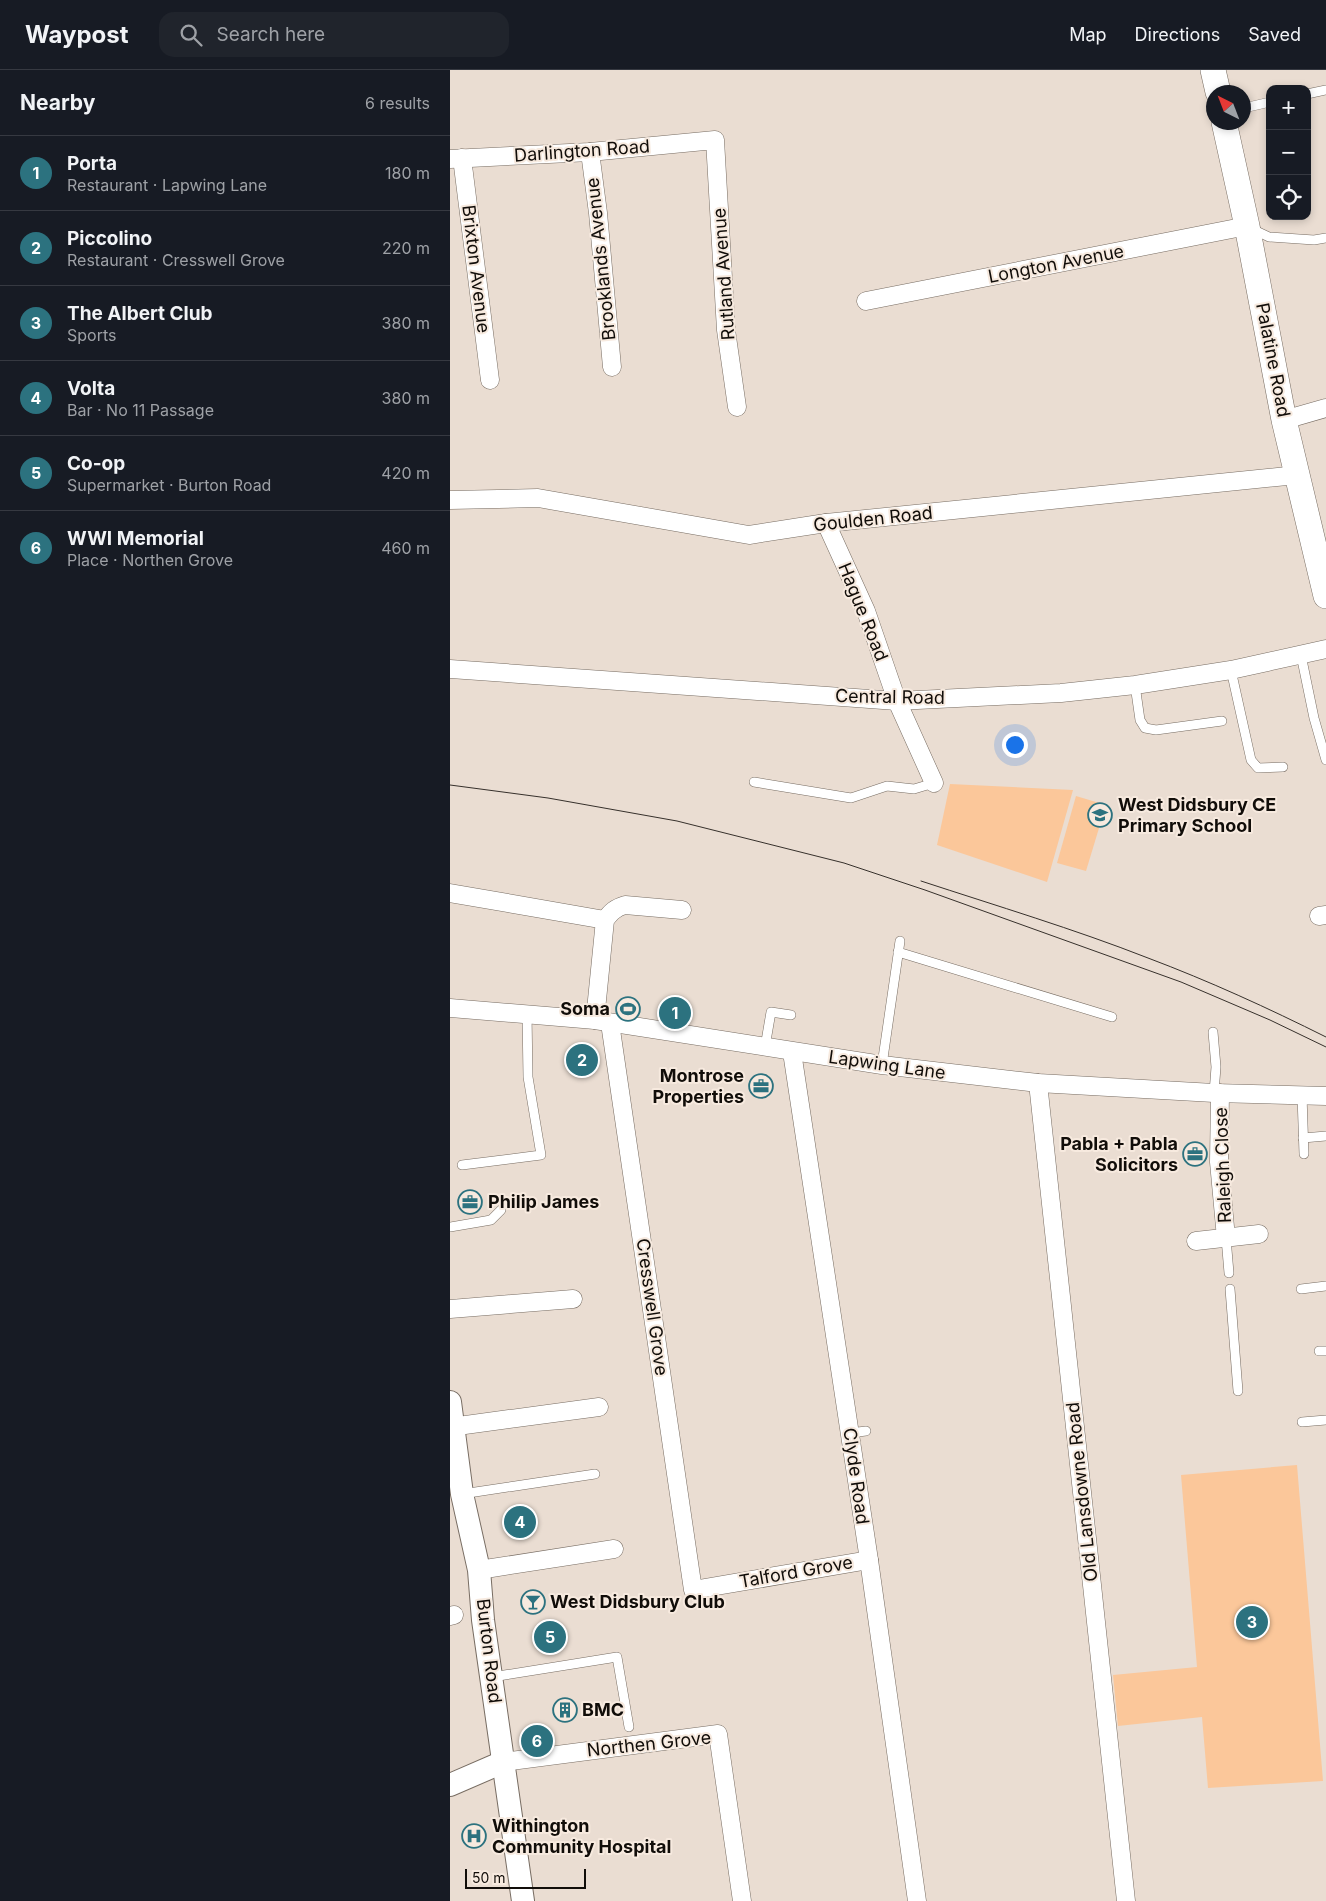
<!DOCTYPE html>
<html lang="en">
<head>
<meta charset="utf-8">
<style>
  :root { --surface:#171b24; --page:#20242c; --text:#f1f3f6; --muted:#9ea1a6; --line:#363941; --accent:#2c727f }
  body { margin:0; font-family:Inter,sans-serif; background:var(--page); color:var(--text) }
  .controls { position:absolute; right:15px; top:15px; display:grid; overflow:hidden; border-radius:10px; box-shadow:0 2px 8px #0003 }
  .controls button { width:45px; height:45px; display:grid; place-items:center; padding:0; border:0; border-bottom:1px solid var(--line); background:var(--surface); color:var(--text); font:25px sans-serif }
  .compass { position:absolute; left:756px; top:15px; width:45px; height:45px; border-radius:50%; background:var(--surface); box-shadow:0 2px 8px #0003; rotate:318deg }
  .scale { position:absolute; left:15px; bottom:12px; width:121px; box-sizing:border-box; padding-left:5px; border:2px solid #110d09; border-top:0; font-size:14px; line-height:18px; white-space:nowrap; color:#110d09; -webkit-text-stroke:4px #f7eadf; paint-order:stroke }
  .you { position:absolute; left:564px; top:674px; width:18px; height:18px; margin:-12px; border:4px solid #fff; border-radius:50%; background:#1a73e8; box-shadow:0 0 0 8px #1a73e833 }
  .badge { display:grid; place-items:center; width:32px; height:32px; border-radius:50%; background:var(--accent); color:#fff; font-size:16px; font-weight:700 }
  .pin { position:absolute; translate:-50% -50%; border:2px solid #fff; box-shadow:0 1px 5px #0006 }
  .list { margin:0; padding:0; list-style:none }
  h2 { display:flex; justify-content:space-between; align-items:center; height:65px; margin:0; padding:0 20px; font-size:21px }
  h2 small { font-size:16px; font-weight:400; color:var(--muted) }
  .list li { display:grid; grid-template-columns:32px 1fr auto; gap:15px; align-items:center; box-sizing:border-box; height:75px; padding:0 20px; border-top:1px solid var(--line) }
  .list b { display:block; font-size:19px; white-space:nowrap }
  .list p { margin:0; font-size:16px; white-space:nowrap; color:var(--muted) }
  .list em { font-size:16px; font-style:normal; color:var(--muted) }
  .icon { flex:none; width:28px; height:28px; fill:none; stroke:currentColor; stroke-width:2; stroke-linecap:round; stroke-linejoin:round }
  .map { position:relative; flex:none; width:876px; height:1831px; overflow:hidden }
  header { display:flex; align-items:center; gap:30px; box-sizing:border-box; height:70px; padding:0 25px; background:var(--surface); border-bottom:1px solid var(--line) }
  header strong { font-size:24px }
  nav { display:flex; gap:28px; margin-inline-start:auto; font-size:18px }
  .search { width:350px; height:45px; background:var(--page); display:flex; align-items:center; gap:12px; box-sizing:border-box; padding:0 18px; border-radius:15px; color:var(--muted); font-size:19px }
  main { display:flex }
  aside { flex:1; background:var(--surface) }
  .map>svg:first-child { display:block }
  .green { fill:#fbc79a }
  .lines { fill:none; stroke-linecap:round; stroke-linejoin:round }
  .service-casing { stroke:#776c62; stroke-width:10 }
  .minor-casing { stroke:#776c62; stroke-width:19 }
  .tertiary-casing { stroke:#776c62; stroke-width:24 }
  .secondary-casing { stroke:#776c62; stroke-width:26 }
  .service { stroke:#fff; stroke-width:9 }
  .minor { stroke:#fff; stroke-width:18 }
  .tertiary { stroke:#fff; stroke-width:22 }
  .secondary { stroke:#fff; stroke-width:25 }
  .tram { stroke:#36302b; stroke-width:1 }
  .labels { text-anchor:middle; stroke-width:4; stroke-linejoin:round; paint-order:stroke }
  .street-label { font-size:18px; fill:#110d09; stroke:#f7eadf }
  .poi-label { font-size:18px; font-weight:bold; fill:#110d09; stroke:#f7eadf; text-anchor:start }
</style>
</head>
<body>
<header>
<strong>Waypost</strong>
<div class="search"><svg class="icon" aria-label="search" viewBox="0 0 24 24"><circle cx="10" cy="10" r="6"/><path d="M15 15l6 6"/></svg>Search here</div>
<nav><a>Map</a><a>Directions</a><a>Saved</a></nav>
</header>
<main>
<aside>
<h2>Nearby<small>6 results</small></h2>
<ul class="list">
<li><span class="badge">1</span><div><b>Porta</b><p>Restaurant · Lapwing Lane</p></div><em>180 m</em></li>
<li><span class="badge">2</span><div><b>Piccolino</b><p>Restaurant · Cresswell Grove</p></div><em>220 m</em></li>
<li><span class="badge">3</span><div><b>The Albert Club</b><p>Sports</p></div><em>380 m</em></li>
<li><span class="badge">4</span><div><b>Volta</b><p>Bar · No 11 Passage</p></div><em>380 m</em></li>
<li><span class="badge">5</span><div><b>Co-op</b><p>Supermarket · Burton Road</p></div><em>420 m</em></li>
<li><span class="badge">6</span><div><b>WWI Memorial</b><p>Place · Northen Grove</p></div><em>460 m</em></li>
</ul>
</aside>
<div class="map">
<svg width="876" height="1831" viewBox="0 0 876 1831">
  <rect width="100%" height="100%" fill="#eaddd2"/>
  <g class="green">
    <polygon points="500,714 623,720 597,812 487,775"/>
    <polygon points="626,726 656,735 636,801 607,793"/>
    <polygon points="847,1395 873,1711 758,1718 752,1647 668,1656 663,1605 747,1597 731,1405"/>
  </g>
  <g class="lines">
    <g class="service-casing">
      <g id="service">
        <polyline points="857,24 876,20"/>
        <polyline points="794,38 820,32"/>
        <polyline points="802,159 819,167 864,170 876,168"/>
        <polyline points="851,585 864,648 876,690"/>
        <polyline points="781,600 801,690 808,698 833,697"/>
        <polyline points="685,615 690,650 695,658 706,660 772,651"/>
        <polyline points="304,712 401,728 437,716 464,719 484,713"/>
        <polyline points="448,882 662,947"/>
        <polyline points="763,962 766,997 764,1023"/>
        <polyline points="315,977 321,942 341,945"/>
        <polyline points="432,995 450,871"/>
        <polyline points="852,1025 854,1084"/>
        <polyline points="853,1068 876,1066"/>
        <polyline points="12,1095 91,1085 78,1007 77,944"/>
        <polyline points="0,1157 41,1150 51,1140"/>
        <polyline points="776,1168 779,1203"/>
        <polyline points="780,1219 788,1321"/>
        <polyline points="851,1219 876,1216"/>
        <polyline points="869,1281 876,1281"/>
        <polyline points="852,1352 876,1350"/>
        <polyline points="400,1363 416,1361"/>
        <polyline points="12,1424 145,1404"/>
        <polyline points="42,1607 167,1587 179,1657"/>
      </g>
    </g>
    <g class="minor-casing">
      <g id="minor">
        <polyline points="140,82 148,143 162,297"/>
        <polyline points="12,88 40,310"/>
        <polyline points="0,89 140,82 265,70 276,260 287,337"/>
        <polyline points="416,231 797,156"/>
        <polyline points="834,350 876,338"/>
        <polyline points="0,430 88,428 299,465 376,453 847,405"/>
        <polyline points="376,453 416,541 447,631 484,713"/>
        <polyline points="0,599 447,631 611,623 685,615 781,600 876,579"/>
        <polyline points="0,823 155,850"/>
        <polyline points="869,846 876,845"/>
        <polyline points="0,938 145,950 432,995 588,1013 764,1023 876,1026"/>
        <path d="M 145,950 L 155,850 C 161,842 165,838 175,835 L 232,840"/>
        <polyline points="160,953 243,1520 419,1490"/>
        <polyline points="342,982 419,1490 467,1831"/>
        <polyline points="588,1013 676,1831"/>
        <polyline points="770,1023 769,1092 776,1168"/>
        <polyline points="746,1171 809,1164"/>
        <polyline points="0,1239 123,1229"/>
        <polyline points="0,1357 149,1337"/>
        <polyline points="29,1500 164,1479"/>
        <polyline points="0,1546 4,1545"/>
        <polyline points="53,1692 268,1664 292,1831"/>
      </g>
    </g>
    <g class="tertiary-casing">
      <g id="tertiary">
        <polyline points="0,1332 12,1424 29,1500 33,1550 73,1831"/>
        <polyline points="0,1715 53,1692"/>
      </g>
    </g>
    <g class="secondary-casing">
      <g id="secondary">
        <polyline points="763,0 768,22"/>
        <polyline points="774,52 797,156 834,350 876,526"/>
      </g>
    </g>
    <use href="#service" class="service"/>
    <use href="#minor" class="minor"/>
    <use href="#tertiary" class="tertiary"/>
    <use href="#secondary" class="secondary"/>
    <g class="tram">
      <polyline points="0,715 98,728 227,751 394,793 475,820 731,912 820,950 876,977"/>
      <path d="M 471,811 C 547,836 624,859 698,888 C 759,911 818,938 876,967"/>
    </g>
  </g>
  <defs>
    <g id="school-ring" transform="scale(1.25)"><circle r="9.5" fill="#f7eadf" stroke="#2c727f" stroke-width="1.5"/><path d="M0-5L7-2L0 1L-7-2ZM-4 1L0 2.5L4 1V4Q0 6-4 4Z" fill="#2c727f"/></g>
    <g id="stadium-ring" transform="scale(1.25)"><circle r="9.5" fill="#f7eadf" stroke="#2c727f" stroke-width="1.5"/><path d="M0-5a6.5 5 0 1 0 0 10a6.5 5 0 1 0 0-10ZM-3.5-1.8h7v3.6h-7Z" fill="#2c727f"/></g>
    <g id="office-ring" transform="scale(1.25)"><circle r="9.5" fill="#f7eadf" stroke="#2c727f" stroke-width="1.5"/><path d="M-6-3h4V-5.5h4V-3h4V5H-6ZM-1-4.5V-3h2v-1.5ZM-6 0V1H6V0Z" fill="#2c727f"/></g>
    <g id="bar-ring" transform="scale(1.25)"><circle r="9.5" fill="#f7eadf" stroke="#2c727f" stroke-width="1.5"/><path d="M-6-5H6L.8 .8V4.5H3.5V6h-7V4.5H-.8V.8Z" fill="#2c727f"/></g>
    <g id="building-ring" transform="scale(1.25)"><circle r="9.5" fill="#f7eadf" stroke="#2c727f" stroke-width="1.5"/><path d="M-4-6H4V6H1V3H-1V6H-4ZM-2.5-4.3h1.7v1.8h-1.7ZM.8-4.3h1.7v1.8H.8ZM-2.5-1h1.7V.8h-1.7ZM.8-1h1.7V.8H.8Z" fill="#2c727f"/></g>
    <g id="hospital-ring" transform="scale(1.25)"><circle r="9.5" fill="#f7eadf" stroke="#2c727f" stroke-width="1.5"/><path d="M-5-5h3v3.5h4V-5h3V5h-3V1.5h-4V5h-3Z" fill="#2c727f"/></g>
  </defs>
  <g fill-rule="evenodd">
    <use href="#school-ring" x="650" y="745"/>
    <use href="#stadium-ring" x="178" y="939"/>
    <use href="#office-ring" x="311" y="1016"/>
    <use href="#office-ring" x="745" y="1084"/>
    <use href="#office-ring" x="20" y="1132"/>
    <use href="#bar-ring" x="83" y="1532"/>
    <use href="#building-ring" x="115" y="1640"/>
    <use href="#hospital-ring" x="24" y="1766"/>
  </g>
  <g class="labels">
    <g class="street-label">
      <text transform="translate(132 81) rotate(-4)" y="6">Darlington Road</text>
      <text transform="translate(151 189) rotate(-96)" y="6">Brooklands Avenue</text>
      <text transform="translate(606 194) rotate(-11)" y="6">Longton Avenue</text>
      <text transform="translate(26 199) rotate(83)" y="6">Brixton Avenue</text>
      <text transform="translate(274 204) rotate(-94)" y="6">Rutland Avenue</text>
      <text transform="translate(823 290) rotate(79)" y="6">Palatine Road</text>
      <text transform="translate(423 449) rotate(-6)" y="6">Goulden Road</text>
      <text transform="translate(413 542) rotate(68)" y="6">Hague Road</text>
      <text transform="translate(440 627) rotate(1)" y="6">Central Road</text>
      <text transform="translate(437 995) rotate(8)" y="6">Lapwing Lane</text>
      <text transform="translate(773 1095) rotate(-92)" y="6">Raleigh Close</text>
      <text transform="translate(202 1237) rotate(82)" y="6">Cresswell Grove</text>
      <text transform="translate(406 1406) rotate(82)" y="6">Clyde Road</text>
      <text transform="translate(632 1422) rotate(-96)" y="6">Old Lansdowne Road</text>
      <text transform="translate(346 1502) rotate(-10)" y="6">Talford Grove</text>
      <text transform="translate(39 1581) rotate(83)" y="6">Burton Road</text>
      <text transform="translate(199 1674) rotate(-6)" y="6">Northen Grove</text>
    </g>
    <g class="poi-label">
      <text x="668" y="741">West Didsbury CE<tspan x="668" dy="21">Primary School</tspan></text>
      <text x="160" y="945" text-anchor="end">Soma</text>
      <text x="294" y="1012" text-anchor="end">Montrose<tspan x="294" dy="21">Properties</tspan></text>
      <text x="728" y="1080" text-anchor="end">Pabla + Pabla<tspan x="728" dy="21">Solicitors</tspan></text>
      <text x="38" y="1138">Philip James</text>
      <text x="100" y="1538">West Didsbury Club</text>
      <text x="132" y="1646">BMC</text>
      <text x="42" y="1762">Withington<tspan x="42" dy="21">Community Hospital</tspan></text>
    </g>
  </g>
</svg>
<div class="controls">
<button>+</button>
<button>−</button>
<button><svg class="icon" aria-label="locate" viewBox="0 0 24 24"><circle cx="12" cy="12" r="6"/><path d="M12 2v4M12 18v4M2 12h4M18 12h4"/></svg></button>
</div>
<svg class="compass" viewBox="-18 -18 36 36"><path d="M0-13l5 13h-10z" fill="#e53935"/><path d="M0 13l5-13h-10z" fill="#9ea1a6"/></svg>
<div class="scale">50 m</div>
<div class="you"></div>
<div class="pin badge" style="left:225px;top:943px">1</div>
<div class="pin badge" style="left:132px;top:990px">2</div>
<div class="pin badge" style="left:802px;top:1552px">3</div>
<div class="pin badge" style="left:70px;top:1452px">4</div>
<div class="pin badge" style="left:100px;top:1567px">5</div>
<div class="pin badge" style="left:87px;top:1671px">6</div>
</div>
</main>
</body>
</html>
